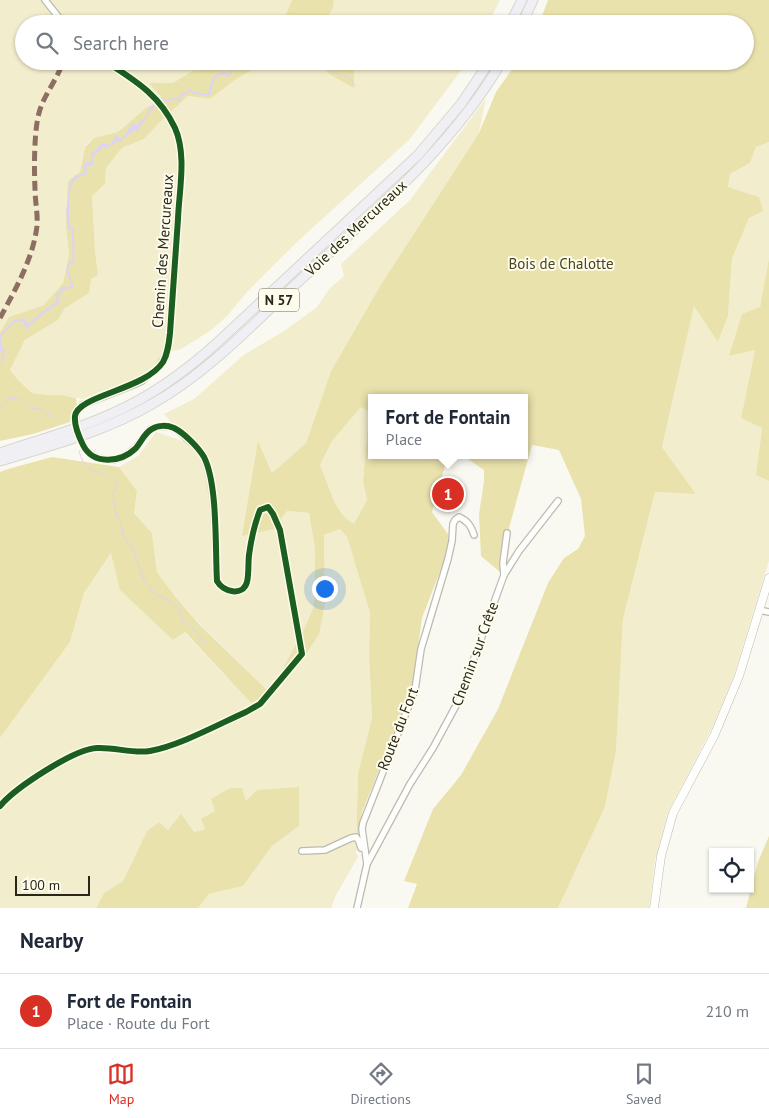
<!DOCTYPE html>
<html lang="en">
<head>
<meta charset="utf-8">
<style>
  :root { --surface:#fff; --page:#f2f2f3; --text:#1f2937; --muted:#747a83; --line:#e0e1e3; --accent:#d93025 }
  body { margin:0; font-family:"PT Sans",sans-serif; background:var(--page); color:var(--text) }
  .controls { position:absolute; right:15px; bottom:15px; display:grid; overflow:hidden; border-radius:0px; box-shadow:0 1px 4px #0004 }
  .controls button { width:45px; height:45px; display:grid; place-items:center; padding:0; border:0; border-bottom:1px solid var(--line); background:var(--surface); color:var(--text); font:25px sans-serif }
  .scale { position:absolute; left:15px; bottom:12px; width:75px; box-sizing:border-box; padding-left:5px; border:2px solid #292719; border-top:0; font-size:14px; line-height:18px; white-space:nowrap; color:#292719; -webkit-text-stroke:4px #fefced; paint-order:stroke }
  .you { position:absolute; left:324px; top:588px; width:18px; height:18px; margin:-12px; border:4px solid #fff; border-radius:50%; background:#1a73e8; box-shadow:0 0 0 8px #1a73e833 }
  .badge { display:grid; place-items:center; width:32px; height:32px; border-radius:50%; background:var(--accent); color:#fff; font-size:16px; font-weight:700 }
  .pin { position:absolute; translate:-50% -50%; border:2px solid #fff; box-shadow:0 1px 5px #0006 }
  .popup { position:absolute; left:368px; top:394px; width:160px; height:65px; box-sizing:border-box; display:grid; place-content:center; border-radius:0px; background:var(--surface); filter:drop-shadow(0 1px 4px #0005); font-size:16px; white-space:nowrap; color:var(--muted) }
  .popup b { font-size:19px; color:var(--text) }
  .popup::after { content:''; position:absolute; left:50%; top:100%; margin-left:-10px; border:10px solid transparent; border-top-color:var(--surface) }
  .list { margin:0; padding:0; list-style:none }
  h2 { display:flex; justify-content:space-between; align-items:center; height:65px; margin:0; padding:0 20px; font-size:21px }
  h2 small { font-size:16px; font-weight:400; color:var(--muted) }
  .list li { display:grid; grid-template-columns:32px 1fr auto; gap:15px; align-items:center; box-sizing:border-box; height:75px; padding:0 20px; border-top:1px solid var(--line) }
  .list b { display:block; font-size:19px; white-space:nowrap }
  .list p { margin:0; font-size:16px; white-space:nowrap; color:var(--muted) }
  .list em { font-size:16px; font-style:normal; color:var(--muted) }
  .icon { flex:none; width:28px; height:28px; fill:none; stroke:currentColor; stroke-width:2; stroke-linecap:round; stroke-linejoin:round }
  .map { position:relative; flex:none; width:769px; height:908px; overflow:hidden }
  .search { position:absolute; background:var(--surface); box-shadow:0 1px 4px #0004; left:15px; right:15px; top:15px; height:55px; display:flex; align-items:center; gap:12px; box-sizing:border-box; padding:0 18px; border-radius:28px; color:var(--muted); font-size:19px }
  .sheet { height:140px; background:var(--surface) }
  nav { display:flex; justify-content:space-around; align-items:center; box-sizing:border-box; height:70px; border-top:1px solid var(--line); background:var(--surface); font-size:14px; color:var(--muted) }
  nav a { display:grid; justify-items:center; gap:2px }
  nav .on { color:var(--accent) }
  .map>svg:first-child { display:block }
  .green { fill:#f2edcc }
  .forest { fill:#eae2ad; fill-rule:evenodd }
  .water { fill:#ddd3f2 }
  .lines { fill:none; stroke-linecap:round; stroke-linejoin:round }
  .stream { stroke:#ddd3f2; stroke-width:1 }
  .minor-casing { stroke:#bcbbb1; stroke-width:8 }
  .secondary-casing { stroke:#bcbbb1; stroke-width:9 }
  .trunk-casing { stroke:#d7d6d1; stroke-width:11 }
  .minor { stroke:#fefefd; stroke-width:5.5 }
  .secondary { stroke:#fefefd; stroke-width:8 }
  .trunk { stroke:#f0eff3; stroke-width:9 }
  .quiet { stroke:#8d6e63; stroke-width:5; stroke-dasharray:10 5; stroke-linecap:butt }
  .cycleway-casing { stroke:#fefced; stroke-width:9 }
  .cycleway { stroke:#1b5e20; stroke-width:6 }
  .labels { text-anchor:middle; stroke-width:4; stroke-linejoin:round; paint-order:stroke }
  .shield { fill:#fefced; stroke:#696759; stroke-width:1 }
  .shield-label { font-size:14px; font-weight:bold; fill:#292719 }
  .street-label { font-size:15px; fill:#292719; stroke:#fefced }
  .park-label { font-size:15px; fill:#4a451e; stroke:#fefced }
</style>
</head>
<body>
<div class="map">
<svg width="769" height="908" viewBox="0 0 769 908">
  <rect width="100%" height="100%" fill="#faf9f1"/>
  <g class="green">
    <polygon points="0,0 292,0 282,24 24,24 24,61 208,61 173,83 150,83 161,98 157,103 147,107 118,132 94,138 85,146 80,172 66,228 69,254 63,283 44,305 9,317 0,332"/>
    <polygon points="334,0 500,0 488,24 325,24 333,8"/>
    <polygon points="267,61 318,61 329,74 354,67 347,61 468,61 410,139 297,242 247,292 228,315 210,331 181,349 164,353 157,364 139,380 83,399 62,395 48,395 32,393 19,381 10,370 25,340 58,320 65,308 91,279 98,275 95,250 92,196 105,184 106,168 122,148 144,139 162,120 188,96 210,99 235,80"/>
    <polygon points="486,98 479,133 380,286 331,371 306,443 272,473 258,442 274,529 287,511 309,513 315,549 314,606 305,627 272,691 325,603 324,535 340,529 347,537 370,613 369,657 372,718 358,773 356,852 358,857 336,895 331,908 198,908 209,894 243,886 272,846 299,826 299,787 246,801 215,811 205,829 194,832 168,830 159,822 147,831 123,881 104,893 96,908 0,908 0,738 70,642 84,593 112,552 173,640 184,632 251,703 270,694 201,625 174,595 157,572 152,533 134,513 137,491 119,467 138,456 156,432 189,443 164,414 194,399 245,354 284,331 317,307 330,288 344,276 341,264 410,200"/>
    <polygon points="769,142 769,258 760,307 729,356 755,350 741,418 762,428 756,475 769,481 769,561 734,675 711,730 668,812 655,860 649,908 558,908 605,807 616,751 623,619 655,492 696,494 662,447 694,305 718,342 728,316 732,259 749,218 759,197 728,187 730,174 750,163 756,147"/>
    <path d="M 361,407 L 369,412 L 363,481 L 367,500 L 354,525 C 334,514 329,484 320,465 L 332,441 Z"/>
  </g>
  <g class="forest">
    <polygon points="292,0 334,0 333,8 324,24 282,24"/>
    <path d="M 548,0 L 769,0 L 769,142 L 756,147 L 750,163 L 730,174 L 728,187 L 759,197 L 763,211 L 749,218 L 732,259 L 728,316 L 718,342 L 694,306 L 662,447 L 696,494 L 655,492 L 623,619 L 616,751 L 605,807 L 558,908 L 408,908 L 417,884 L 404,881 L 433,809 L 461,775 L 498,709 L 548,583 L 564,558 L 578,549 L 585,536 L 581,499 L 559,450 L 532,445 L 509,528 L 500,572 L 481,556 L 479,514 L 484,481 L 484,470 L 462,455 L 524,455 L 524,398 L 372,398 L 372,455 L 448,455 L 432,512 L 450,537 L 444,561 L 422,618 L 412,690 L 362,812 L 356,852 L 358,773 L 372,718 L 369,657 L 370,613 L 347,537 L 340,529 L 324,535 L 325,603 L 319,634 L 306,654 L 270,694 L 251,703 L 185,632 L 173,640 L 120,590 L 111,553 L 84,593 L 70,642 L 0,738 L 0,472 L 8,469 L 52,457 L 119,467 L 137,491 L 134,513 L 152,533 L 157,572 L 174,595 L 200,625 L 270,693 L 305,627 L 314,606 L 315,549 L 309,513 L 287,511 L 274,529 L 242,536 L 258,441 L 272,473 L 306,443 L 331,371 L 380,286 L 479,133 L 496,92 L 518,61 L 745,61 L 745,24 L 539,24 ZM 361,407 L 369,412 L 363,481 L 367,500 L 354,524 C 334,514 329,484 320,465 L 332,441 Z"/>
    <polygon points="208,61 267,61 235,80 210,99 188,96 162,120 144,139 122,148 106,168 105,184 92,196 95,250 98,275 91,279 89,293 65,308 58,320 25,340 10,370 19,381 32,393 48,395 62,395 76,398 77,405 70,422 33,434 0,441 0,332 9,317 44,305 63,283 69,254 66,228 68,181 80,172 85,147 94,138 118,132 147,107 157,103 161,97 149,83 173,83"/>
    <polygon points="318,61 347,61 354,67 354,88 329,74"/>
    <polygon points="769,258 769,481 756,475 762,428 741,418 755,350 729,356 742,314 760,307"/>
    <polygon points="299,787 299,826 272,846 243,886 209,894 198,908 96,908 104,893 123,881 147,831 159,822 168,830 181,814 194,832 205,829 201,819 215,811 211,799 230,788 242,788 246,801 257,790"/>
    <polygon points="769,836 769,908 746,908 758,862"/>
  </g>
  <g class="water">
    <path d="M 238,61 L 240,61 L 242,69 L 234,70 L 228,77 L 222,74 L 215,77 L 210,96 L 193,94 L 190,91 L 182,96 L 180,101 L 175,99 L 171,101 L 162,101 L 161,100 L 171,99 L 176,97 L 179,98 L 181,94 L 190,89 L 194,92 L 208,94 C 212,82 209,77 222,71 L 228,74 L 233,68 L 239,67 Z"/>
    <path d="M 154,105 L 155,107 C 150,111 142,125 137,132 L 134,130 L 120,142 L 117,140 L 108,148 L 103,147 L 93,156 L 93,165 L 87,165 L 86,170 L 88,174 C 85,175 79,176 76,179 C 67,185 69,217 70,227 L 74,228 C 73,240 76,250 74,262 L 69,265 L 68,270 L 74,287 L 64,290 L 58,297 L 60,302 L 34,321 L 26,330 L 23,321 L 15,322 L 1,336 L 1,348 L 6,350 L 0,368 L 3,352 L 0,351 L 0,335 L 14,320 L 25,318 L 28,325 L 33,319 L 57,301 L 56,297 L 62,287 L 72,286 L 66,270 L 68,263 L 72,261 C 74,250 71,241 72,230 L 68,229 L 66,212 L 70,183 L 75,176 L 85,173 L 83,170 L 85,162 L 91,162 L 91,154 L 102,143 L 109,145 L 117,135 L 121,140 L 133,123 L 138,125 L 147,115 L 150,107 Z"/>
  </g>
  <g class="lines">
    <g class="stream">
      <path d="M 319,61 C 324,73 341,73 351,79 L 355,86"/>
      <polyline points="112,144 124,137"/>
      <path d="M 0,406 L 3,406 L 9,398 C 26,400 18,399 31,409 L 38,408 L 54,418"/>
      <path d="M 79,451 C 85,471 90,469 108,475"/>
      <path d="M 111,476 C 123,485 113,488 113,497 C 114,503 116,511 117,517 L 121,520 L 123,535 L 134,551 L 144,580 L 156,595 L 168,600 L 178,608 L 183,621 L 192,628 L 207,646"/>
    </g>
    <g class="minor-casing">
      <g id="minor">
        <polyline points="45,0 64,24"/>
        <path d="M 75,423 L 76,412 L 82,405 L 133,385 L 142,381 L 158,368 L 167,353 L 170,333 C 173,295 175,257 178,219 C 179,191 187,155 175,128 C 159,94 134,80 105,61"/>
        <polyline points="504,575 503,563 507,533"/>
        <polyline points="759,610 769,612"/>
        <path d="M 0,806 C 15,788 74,749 97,748 C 115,747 133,754 150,751 C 179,746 219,724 246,712 L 260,704 L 302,654 L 280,530 L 273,514 L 268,507 L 260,510 C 255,523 251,540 249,555 C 248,563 249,574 247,582 C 243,597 223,592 217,581 C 215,549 217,483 203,456 C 199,448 191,442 185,437 C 177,429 169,424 157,427 C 145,429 142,443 133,450 C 117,465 92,463 82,443"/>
        <polyline points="302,851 325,850 351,838 356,837 359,841 361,848"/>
        <polyline points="367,864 410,784 433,748 459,700 504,575 519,551 558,501"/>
        <path d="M 357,908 L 367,864 L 362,829 L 363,823 L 415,690 L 421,649 L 448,559 L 452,541 L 453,524 L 455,520 L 459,517 C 468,521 471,526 474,535"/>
      </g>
    </g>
    <g class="secondary-casing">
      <polyline id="secondary" points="654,908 661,856 673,813 714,736 739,676 769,578"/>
    </g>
    <g class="trunk-casing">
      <g id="trunk">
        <polyline points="510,24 522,0"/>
        <polyline points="522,24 533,0"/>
        <path d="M 0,453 C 38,440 77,430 113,413 C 152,396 186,371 218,342 L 418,155 L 461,104 L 490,61"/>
        <path d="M 0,461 C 52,445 104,432 152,404 C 207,373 251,326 297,283 C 371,214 450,150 502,61"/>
      </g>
    </g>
    <use href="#minor" class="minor"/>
    <use href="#secondary" class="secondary"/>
    <use href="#trunk" class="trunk"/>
    <path class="quiet" d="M 0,318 C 15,290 33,259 37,226 C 38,214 35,201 35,189 C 34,169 34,131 39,113 C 44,94 58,79 63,61"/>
    <g class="cycleway-casing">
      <path id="cycleway" d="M 0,806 C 15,788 74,749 97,748 C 115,747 133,754 150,751 C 179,746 219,724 246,712 L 260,704 L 302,654 L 280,530 L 273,514 L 268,507 L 260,510 C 255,523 251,540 249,555 C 248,563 249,574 247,582 C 243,597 223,592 217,581 C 215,548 218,485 204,457 C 198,447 184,433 174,428 C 167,425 158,425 152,429 C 144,433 141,443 135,449 C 120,463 93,465 83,445 C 79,437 74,425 75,416 C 78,395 145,390 163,362 C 168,353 169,343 170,333 C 173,295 175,257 178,219 C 179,191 187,155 175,128 C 159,94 134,80 105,61"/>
    </g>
    <use href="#cycleway" class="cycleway"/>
  </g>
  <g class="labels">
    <rect class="shield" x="259" y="288.5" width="40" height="23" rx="4"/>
    <g class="shield-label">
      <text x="279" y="305">N 57</text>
    </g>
    <g class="street-label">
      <text transform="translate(356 228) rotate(-43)" y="5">Voie des Mercureaux</text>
      <text transform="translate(163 251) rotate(-86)" y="5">Chemin des Mercureaux</text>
      <text transform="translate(475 654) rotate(-70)" y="5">Chemin sur Crête</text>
      <text transform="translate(398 729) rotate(-69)" y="5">Route du Fort</text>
    </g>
    <g class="park-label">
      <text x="561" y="269">Bois de Chalotte</text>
    </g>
  </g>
</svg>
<div class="controls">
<button><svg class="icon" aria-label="locate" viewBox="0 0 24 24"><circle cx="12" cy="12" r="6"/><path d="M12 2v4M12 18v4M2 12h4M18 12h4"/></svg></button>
</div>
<div class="scale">100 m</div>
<div class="you"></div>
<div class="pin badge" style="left:448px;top:494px">1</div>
<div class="popup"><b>Fort de Fontain</b>Place</div>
<div class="search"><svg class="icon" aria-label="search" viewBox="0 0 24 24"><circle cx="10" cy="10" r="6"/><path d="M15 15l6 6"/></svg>Search here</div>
</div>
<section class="sheet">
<h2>Nearby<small></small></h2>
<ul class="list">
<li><span class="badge">1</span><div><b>Fort de Fontain</b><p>Place · Route du Fort</p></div><em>210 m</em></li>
</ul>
</section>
<nav>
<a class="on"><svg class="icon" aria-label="map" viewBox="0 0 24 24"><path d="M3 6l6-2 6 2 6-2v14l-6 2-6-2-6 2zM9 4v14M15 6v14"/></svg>Map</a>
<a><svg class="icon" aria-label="directions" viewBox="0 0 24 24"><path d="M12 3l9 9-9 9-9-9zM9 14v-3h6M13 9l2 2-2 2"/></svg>Directions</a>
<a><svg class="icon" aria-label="saved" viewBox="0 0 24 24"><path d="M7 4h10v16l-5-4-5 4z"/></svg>Saved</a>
</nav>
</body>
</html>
